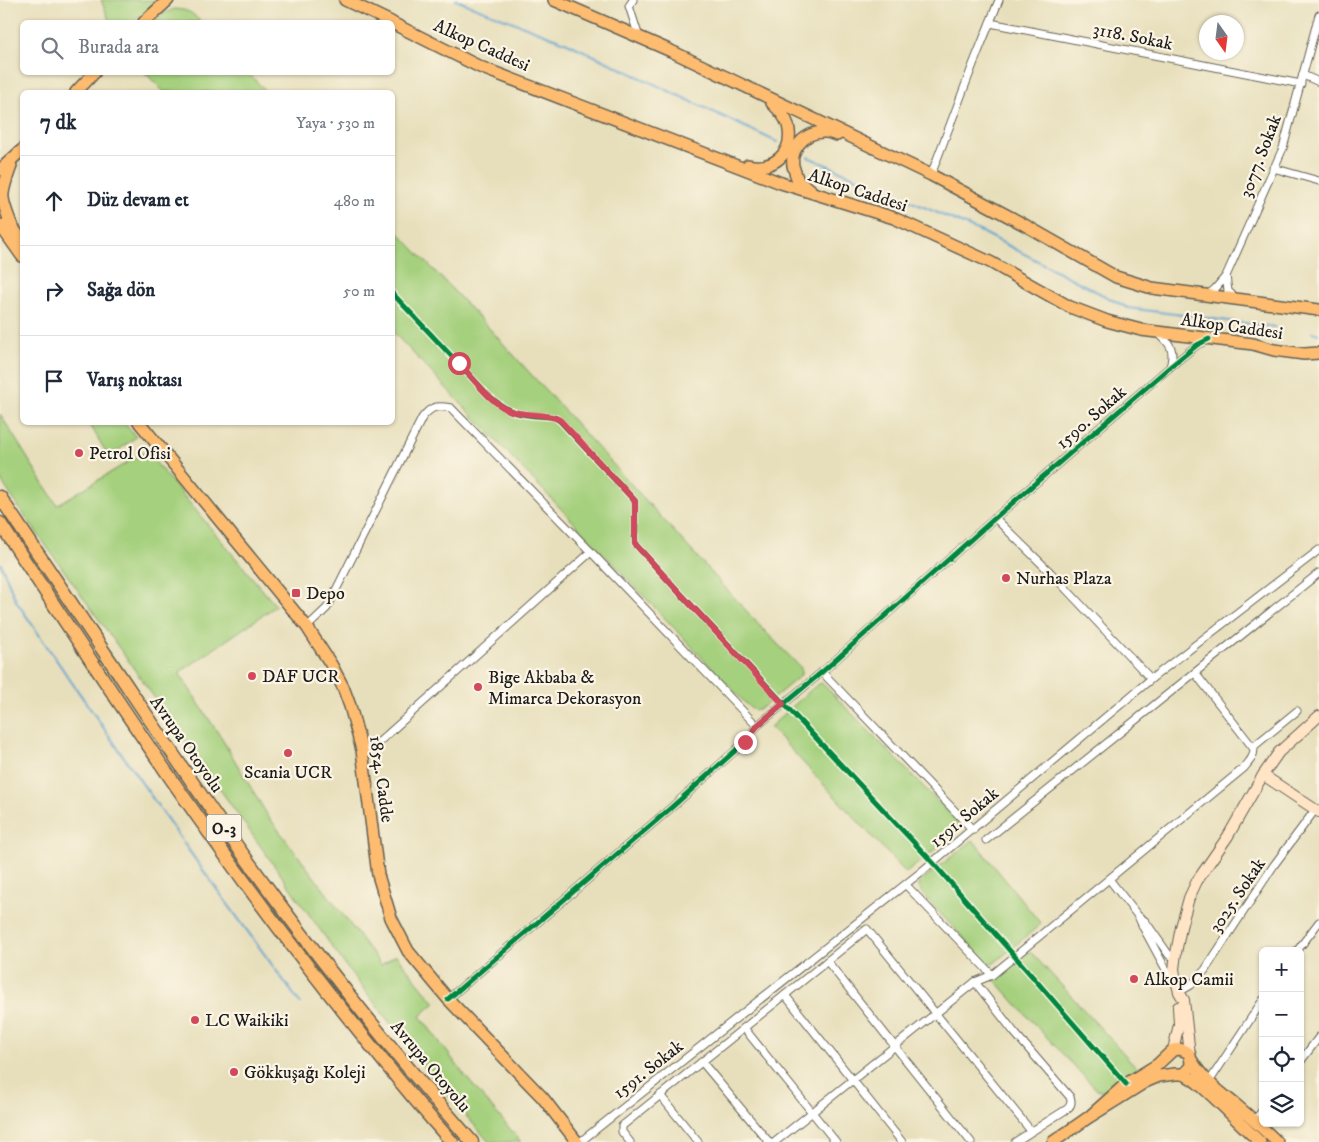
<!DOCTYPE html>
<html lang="tr">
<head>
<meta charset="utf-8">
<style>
  :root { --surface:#fff; --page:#f2f2f3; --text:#1f2937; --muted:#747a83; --line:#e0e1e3 }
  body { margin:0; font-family:"IM FELL DW Pica",serif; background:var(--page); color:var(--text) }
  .controls { position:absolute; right:15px; bottom:15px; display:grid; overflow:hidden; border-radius:8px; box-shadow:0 1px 4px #0004 }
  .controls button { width:45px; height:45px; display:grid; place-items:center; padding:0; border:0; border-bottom:1px solid var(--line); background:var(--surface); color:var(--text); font:25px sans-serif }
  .compass { position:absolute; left:1199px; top:15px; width:45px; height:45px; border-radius:50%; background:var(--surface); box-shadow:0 1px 4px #0004; rotate:166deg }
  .stop { position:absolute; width:15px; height:15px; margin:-11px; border:4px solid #d1495b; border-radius:50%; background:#fff }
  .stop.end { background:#d1495b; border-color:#fff; box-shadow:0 1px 5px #0008 }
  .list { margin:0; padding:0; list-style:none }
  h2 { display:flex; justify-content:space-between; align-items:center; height:65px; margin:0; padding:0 20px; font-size:21px }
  h2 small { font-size:16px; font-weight:400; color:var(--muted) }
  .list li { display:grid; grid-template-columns:32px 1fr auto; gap:15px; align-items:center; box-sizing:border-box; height:90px; padding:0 20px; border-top:1px solid var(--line) }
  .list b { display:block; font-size:19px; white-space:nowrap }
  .list em { font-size:16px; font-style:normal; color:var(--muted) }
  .icon { flex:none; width:28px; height:28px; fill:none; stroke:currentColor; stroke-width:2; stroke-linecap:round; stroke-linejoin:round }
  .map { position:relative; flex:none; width:1319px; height:1142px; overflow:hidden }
  .search { position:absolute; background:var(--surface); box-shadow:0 1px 4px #0004; left:20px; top:20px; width:375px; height:55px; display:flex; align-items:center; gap:12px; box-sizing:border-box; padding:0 18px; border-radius:8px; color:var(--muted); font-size:19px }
  .panel { position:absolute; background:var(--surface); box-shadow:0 1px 4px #0004; left:20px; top:90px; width:375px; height:335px; border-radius:8px }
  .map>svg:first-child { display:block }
  .green { fill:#a5d07d; stroke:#60764c }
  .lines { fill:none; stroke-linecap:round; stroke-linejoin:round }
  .stream { stroke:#5ba1d1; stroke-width:2 }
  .minor-casing { stroke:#636054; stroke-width:9 }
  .secondary-casing { stroke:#636054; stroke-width:12 }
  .primary-casing { stroke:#636054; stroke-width:14 }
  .motorway-casing { stroke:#636054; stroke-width:15 }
  .minor { stroke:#fff; stroke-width:7 }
  .secondary { stroke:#ffe4c6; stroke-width:10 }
  .primary { stroke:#febc70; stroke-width:11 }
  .motorway { stroke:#febc70; stroke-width:12 }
  .cycleway-casing { stroke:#fcf5e5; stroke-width:8 }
  .cycleway { stroke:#00873e; stroke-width:5 }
  .route { stroke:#d1495b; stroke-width:6 }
  .poi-dot { fill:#d1495b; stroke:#fcf5e5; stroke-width:2 }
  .labels { text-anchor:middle; stroke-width:4.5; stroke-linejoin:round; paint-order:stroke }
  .shield { fill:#fcf5e5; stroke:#5f5d58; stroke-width:1 }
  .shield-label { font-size:16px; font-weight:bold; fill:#1c1c1c }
  .street-label { font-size:18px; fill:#1c1c1c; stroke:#fcf5e5 }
  .poi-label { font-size:18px; fill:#1c1c1c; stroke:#fcf5e5; text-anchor:start }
</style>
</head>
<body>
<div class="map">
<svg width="1319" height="1142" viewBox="0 0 1319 1142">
  <rect width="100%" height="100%" fill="#fcf5e5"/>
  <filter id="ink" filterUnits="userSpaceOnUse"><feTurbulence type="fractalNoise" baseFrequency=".02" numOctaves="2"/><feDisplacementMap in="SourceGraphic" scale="10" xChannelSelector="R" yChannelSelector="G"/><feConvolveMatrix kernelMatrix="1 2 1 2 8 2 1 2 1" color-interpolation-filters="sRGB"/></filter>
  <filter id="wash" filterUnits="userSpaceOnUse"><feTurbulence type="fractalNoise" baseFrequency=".0096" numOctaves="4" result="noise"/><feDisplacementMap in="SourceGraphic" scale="20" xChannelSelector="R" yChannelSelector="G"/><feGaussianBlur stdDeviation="1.12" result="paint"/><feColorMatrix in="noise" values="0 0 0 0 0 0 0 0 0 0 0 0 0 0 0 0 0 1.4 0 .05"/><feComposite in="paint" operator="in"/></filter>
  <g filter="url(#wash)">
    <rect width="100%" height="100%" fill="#e7dfbb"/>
    <g class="green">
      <polygon points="101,0 159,0 133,22 110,22"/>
      <path d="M 174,9 C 189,10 191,12 201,22 L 153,22 L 161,15 Z"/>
      <polygon points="145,73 248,73 267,92 164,92"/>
      <path d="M 392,226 L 488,327 L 761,627 L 801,668 L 801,675 L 763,707 C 757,710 754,711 749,707 L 393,332 Z"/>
      <polygon points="0,414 57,505 146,451 276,606 179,673 222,739 268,816 381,965 396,955 435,1003 420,1016 466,1077 521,1142 489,1142 433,1078 348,969 20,509 0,479"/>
      <polygon points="89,423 124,423 136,437 109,457"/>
      <path d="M 822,683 L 956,820 C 958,825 960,828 956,833 L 906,873 L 770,727 L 813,688 L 819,684 Z"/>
      <polygon points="973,840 1041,924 993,964 988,964 935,908 922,893 919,887 919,883 923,879"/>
      <polygon points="1030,951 1138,1069 1102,1092 1097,1090 1038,1028 994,979"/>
    </g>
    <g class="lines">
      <g class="stream">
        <polyline points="456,0 565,42 777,142"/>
        <polyline points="808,157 984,233 1128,308 1275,327"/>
        <polyline points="1312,332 1319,334"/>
        <polyline points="1,564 16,601 66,674 197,862 300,1003"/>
      </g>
    </g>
  </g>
  <g filter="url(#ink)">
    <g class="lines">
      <g class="minor-casing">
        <g id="minor">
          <polyline points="633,0 629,6 639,37"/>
          <polyline points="990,23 1301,84"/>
          <polyline points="1303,75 1319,82"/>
          <polyline points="1273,168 1319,181"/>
          <polyline points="931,175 974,62 999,0"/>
          <polyline points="1226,276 1228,291 1235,298"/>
          <polyline points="1206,296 1215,289 1226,276 1283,148 1319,15"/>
          <path d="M 1158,333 C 1171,344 1175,350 1170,367"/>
          <polyline points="995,518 1051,573 1151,679"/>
          <path d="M 307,627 L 327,608 L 422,418 C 431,406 437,405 451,408 L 591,552 L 757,726"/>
          <polyline points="822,672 973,830"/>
          <polyline points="1253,747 1297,711"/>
          <polyline points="362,750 371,747 379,742 591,552"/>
          <polyline points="986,840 1319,573"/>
          <polyline points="1109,879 1138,916 1143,927 1169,975 1175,977"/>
          <polyline points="906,885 992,975"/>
          <polyline points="1138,916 1145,921 1150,928 1169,955 1175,957"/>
          <polyline points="1297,951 1319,922"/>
          <polyline points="827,961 971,1142"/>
          <path d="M 975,982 L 1014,1032 L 1070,1097 C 1072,1102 1071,1106 1067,1109 L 1015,1142"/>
          <polyline points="1179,992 1191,985 1205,970 1274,865 1315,810"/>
          <polyline points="785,995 902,1142"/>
          <polyline points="448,999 672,807 745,742 757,726 822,672 995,518 1170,367 1197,345 1208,340"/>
          <polyline points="744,1028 836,1142"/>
          <polyline points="702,1062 769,1142"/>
          <polyline points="1300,1062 1319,1037"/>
          <polyline points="1209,1082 1263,1000"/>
          <polyline points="660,1095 698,1142"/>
          <polyline points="1254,1121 1263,1110"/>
          <polyline points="580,1142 921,872 1151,679 1319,550"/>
          <polyline points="630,1142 622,1132 622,1126 867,929 1031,1131"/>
          <path d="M 775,1142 L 975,982 L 992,975 L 1244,768 C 1249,762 1254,757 1254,749 L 1195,673"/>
        </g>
      </g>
      <g class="secondary-casing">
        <g id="secondary">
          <polyline points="1263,775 1319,812"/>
          <polyline points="1173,1050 1179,1024 1178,1007"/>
          <polyline points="1190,1055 1184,1000 1179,992 1176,981 1174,969 1176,953 1181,927 1189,898 1197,881 1228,836 1263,775 1279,752 1319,716"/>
        </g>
      </g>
      <g class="primary-casing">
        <g id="primary">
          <polyline points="345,0 391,22"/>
          <polyline points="554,0 671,51 931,175 1023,224 1116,277 1152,288 1319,310"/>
          <polyline points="144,22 168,0"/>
          <polyline points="392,23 480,67 781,183 894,218 990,262 1070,307 1107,321 1141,330 1253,344 1274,350 1304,354 1319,353"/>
          <polyline points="76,92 95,72"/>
          <path d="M 748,165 C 774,171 795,152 788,125 C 785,115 778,109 772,103"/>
          <path d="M 11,166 C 0,196 0,196 12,226"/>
          <polyline points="0,170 22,150"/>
          <path d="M 810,189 C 807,187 802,185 800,183 C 797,180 796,175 795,172 C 786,152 804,131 825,132 C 829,132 833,134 837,135"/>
          <polyline points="8,221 22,240"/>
          <polyline points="0,225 22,256"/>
          <polyline points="139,422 307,627 332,666 343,687 350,706 362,750 378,875 391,918 408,951 448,999 543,1098 577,1142"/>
          <path d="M 1192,1061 C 1202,1079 1220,1092 1236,1105 C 1250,1117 1264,1129 1277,1142"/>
          <path d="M 1182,1074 C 1193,1077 1200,1085 1208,1092 C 1226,1108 1242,1126 1260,1142"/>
          <polyline points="1053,1142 1089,1117 1145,1082 1159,1076 1175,1074 1182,1074 1185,1073 1190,1067 1191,1064 1190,1055 1187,1052 1180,1049 1173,1050 1157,1065 1126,1084 1089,1117"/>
        </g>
      </g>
      <g class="motorway-casing">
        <g id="motorway">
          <path d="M 0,497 C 32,545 64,593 96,640 C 155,727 212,814 275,898 C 337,982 403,1064 472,1142"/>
          <path d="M 0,523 C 113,695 226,867 356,1027 C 387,1066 418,1105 452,1142"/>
        </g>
      </g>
      <use href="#minor" class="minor"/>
      <use href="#secondary" class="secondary"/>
      <use href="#primary" class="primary"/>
      <use href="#motorway" class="motorway"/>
      <g class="cycleway-casing">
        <g id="cycleway">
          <path d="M 392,293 L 489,396 C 505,410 514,414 536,416 C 543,416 550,416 556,418 L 560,421 L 635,501 L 635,544 L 677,590 L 936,866 L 1126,1084"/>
          <polyline points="448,999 672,807 745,742 757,726 822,672 995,518 1170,367 1197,345 1209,339"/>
        </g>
      </g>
      <use href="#cycleway" class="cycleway"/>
    </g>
  </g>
  <g class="lines" filter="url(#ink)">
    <path class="route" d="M 459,363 C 473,378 492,405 511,411 C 525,416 549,413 560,420 L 635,501 L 635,544 L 677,590 L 783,704 L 757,726 L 745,742"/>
  </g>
  <g class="poi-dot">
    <circle cx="79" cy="453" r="5"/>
    <circle cx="1006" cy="578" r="5"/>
    <rect x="291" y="588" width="10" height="10" rx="2.5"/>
    <circle cx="252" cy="676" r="5"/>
    <circle cx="478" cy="687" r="5"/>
    <circle cx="288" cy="753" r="5"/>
    <circle cx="1134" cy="979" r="5"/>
    <circle cx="195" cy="1020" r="5"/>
    <circle cx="234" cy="1072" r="5"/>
  </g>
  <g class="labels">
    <rect class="shield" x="206.5" y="814.5" width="35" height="27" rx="4"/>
    <g class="shield-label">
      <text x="224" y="834">O-3</text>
    </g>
    <g class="street-label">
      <text transform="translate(1133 36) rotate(11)" y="6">3118. Sokak</text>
      <text transform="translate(482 45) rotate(24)" y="6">Alkop Caddesi</text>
      <text transform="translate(1260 156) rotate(-69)" y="6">3077. Sokak</text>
      <text transform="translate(858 190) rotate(18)" y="6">Alkop Caddesi</text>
      <text transform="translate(1232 326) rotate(8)" y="6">Alkop Caddesi</text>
      <text transform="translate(1091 417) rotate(-41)" y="6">1590. Sokak</text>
      <text transform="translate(187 744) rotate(55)" y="6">Avrupa Otoyolu</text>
      <text transform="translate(382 779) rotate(82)" y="6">1854. Cadde</text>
      <text transform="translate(964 817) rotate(-40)" y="6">1591. Sokak</text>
      <text transform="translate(1237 895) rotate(-56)" y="6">3025. Sokak</text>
      <text transform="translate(431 1066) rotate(50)" y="6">Avrupa Otoyolu</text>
      <text transform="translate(648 1069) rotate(-38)" y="6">1591. Sokak</text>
    </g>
    <g class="poi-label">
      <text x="89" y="459">Petrol Ofisi</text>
      <text x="1016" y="584">Nurhas Plaza</text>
      <text x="306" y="599">Depo</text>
      <text x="262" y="682">DAF UCR</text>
      <text x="488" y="683">Bige Akbaba &amp;<tspan x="488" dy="21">Mimarca Dekorasyon</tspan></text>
      <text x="288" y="778" text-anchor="middle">Scania UCR</text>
      <text x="1144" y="985">Alkop Camii</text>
      <text x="205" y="1026">LC Waikiki</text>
      <text x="244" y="1078">Gökkuşağı Koleji</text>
    </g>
  </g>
</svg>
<div class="controls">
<button>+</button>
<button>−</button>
<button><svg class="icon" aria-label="locate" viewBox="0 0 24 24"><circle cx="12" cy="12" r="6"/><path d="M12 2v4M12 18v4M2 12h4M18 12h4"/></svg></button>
<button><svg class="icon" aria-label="layers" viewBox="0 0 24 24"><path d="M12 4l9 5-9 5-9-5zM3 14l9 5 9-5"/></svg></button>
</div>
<svg class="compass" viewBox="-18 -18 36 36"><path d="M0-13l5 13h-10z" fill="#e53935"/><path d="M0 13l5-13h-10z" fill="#747a83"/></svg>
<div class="stop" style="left:459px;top:363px"></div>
<div class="stop end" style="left:745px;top:742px"></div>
<div class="search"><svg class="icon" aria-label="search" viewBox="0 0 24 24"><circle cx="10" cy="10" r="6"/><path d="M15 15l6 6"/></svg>Burada ara</div>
<section class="panel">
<h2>7 dk<small>Yaya · 530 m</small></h2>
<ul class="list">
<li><svg class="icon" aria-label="ahead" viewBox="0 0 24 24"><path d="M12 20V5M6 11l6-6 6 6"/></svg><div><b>Düz devam et</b></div><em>480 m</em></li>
<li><svg class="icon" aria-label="right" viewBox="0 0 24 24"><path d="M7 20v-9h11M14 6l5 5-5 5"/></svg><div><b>Sağa dön</b></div><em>50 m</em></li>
<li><svg class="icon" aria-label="arrive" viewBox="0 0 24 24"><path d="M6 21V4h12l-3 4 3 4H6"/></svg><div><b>Varış noktası</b></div></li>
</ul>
</section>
</div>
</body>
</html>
